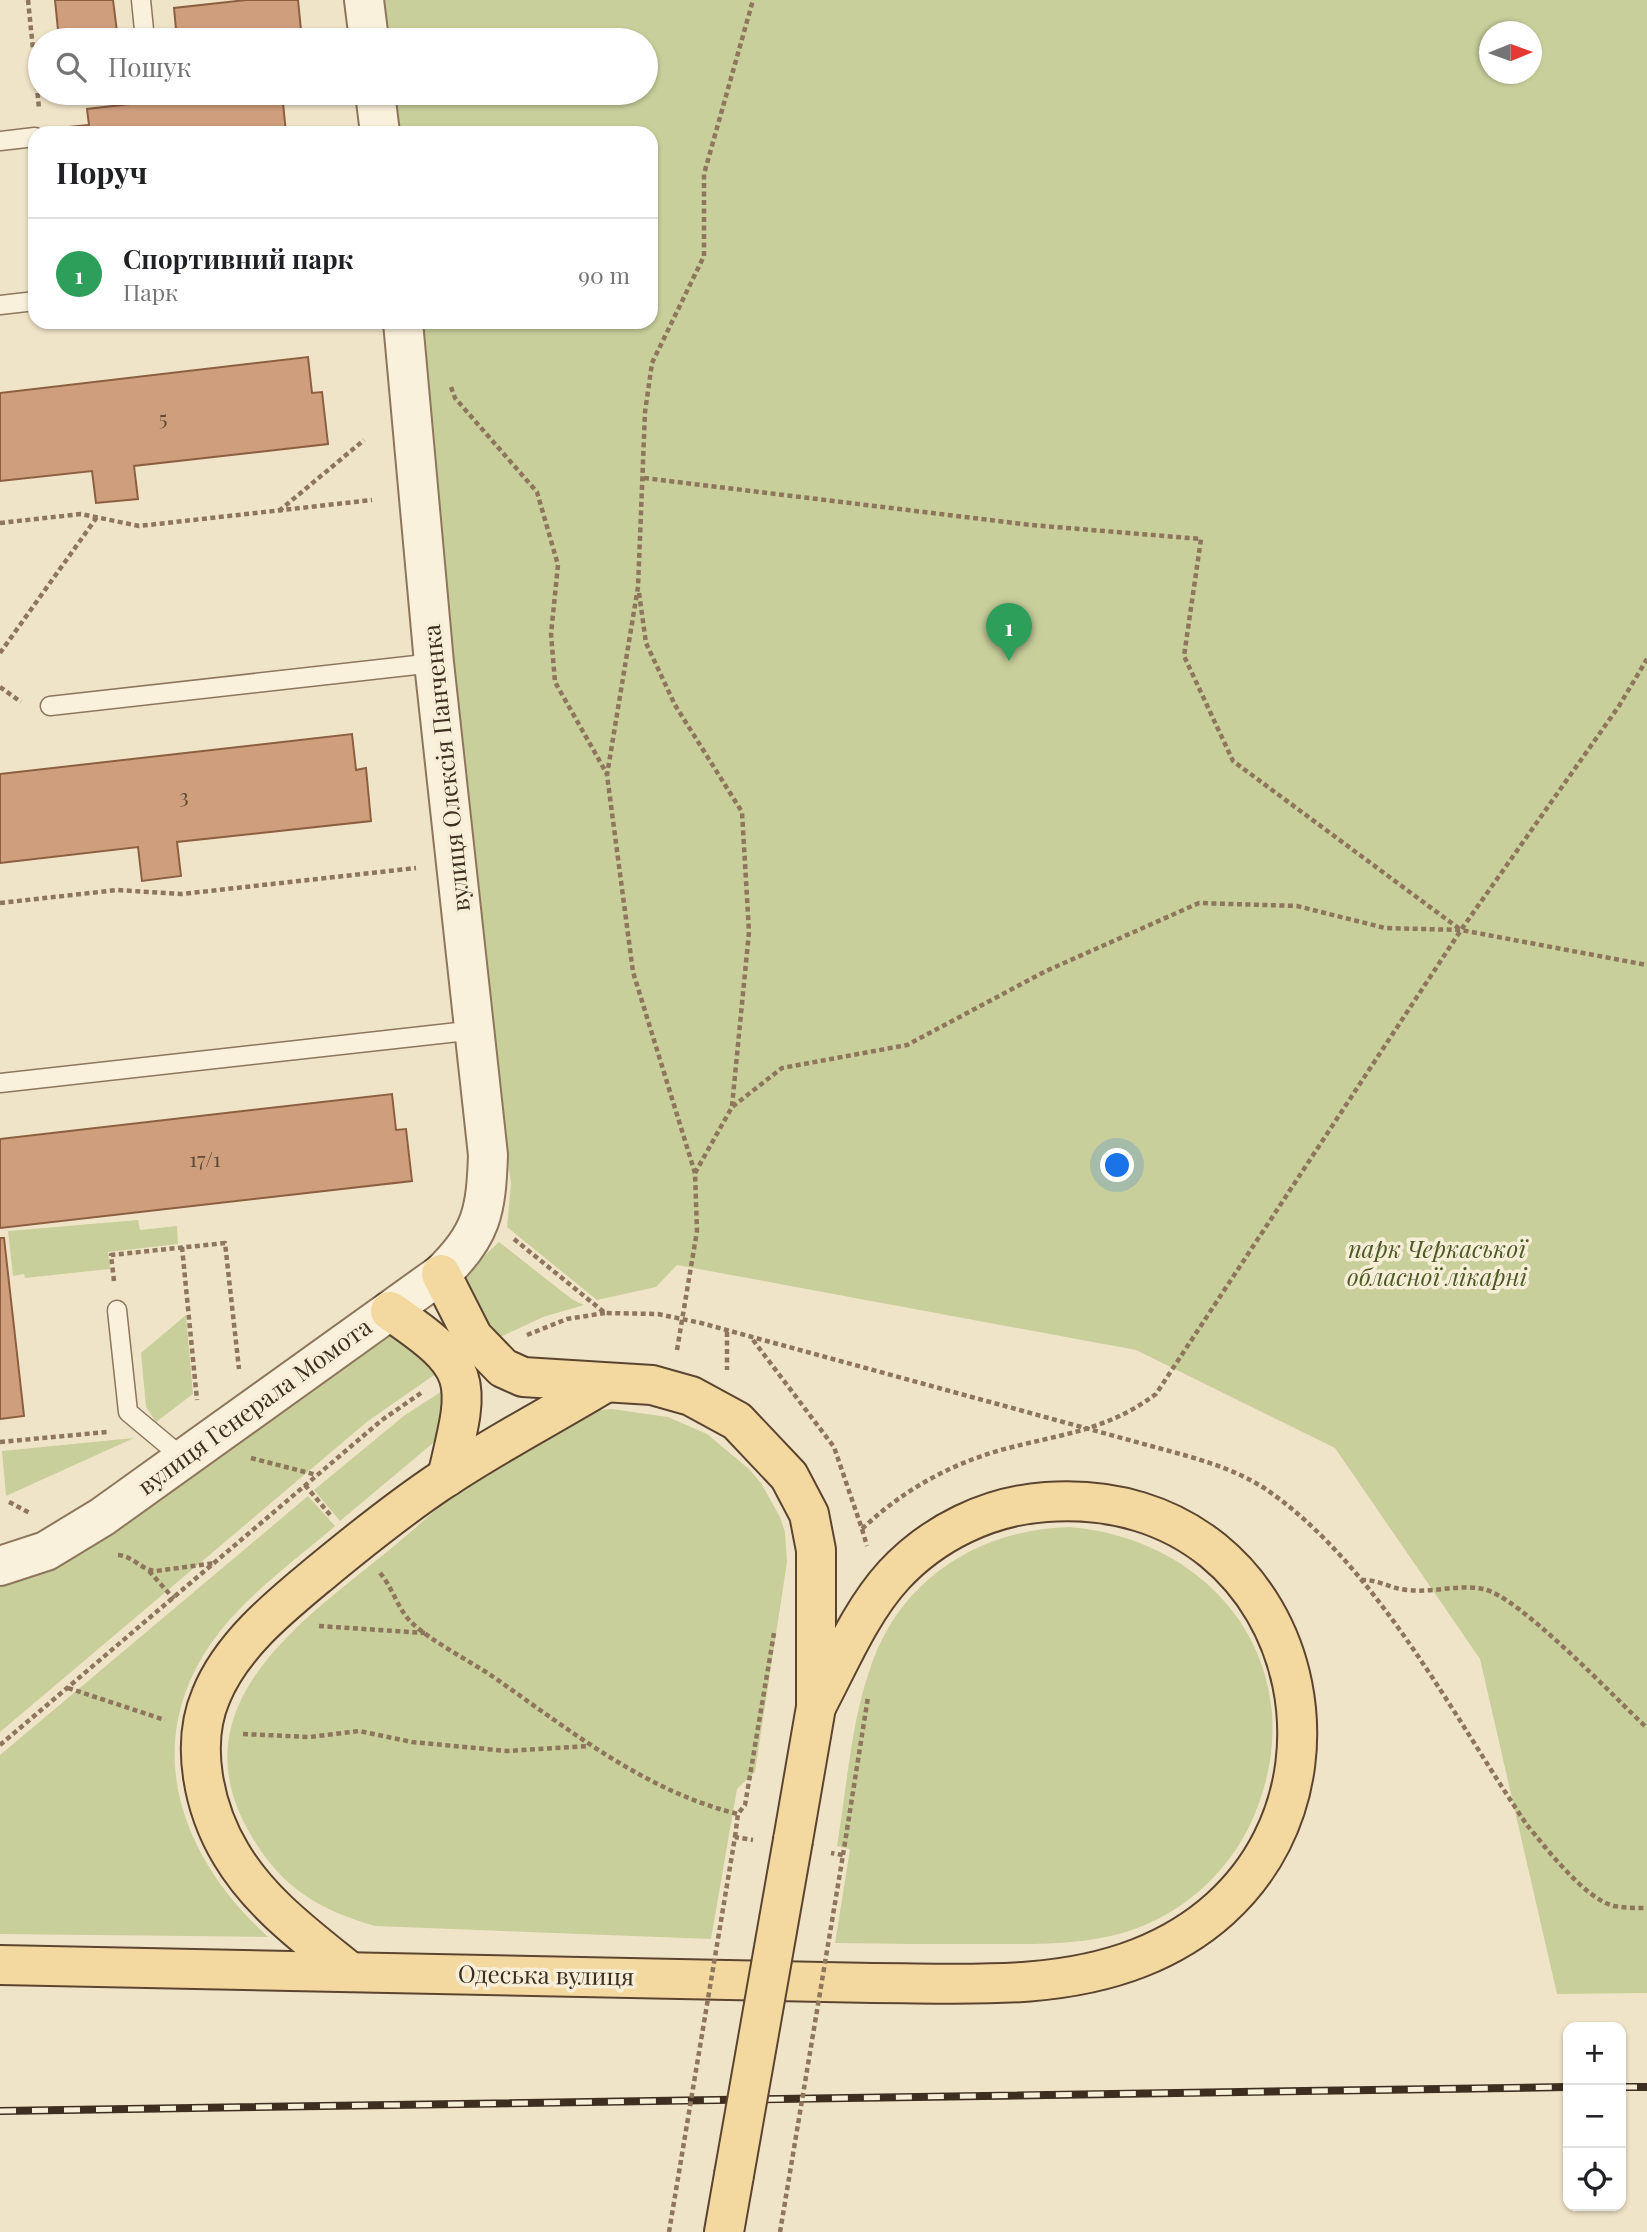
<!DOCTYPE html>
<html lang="uk">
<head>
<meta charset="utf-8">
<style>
  :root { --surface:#fff; --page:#f2f2f2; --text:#202124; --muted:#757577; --line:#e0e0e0; --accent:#db2777 }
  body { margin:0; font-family:"Playfair Display",serif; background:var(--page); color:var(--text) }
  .controls { position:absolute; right:21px; bottom:21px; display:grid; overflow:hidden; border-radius:14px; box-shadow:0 2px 5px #0004 }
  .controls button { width:63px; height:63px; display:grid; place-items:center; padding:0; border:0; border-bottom:2px solid var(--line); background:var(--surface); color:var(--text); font:35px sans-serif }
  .compass { position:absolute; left:1479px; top:21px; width:63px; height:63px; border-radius:50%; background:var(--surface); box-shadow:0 2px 5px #0004; rotate:89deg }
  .you { position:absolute; left:1118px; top:1166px; width:24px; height:24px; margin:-18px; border:5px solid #fff; border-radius:50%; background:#1a73e8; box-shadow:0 0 0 10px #1a73e833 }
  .badge { display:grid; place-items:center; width:46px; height:46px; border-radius:50%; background:var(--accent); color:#fff; font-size:23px; font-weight:700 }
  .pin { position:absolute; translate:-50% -58px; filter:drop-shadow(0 2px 4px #0008) }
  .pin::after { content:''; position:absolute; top:37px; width:24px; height:21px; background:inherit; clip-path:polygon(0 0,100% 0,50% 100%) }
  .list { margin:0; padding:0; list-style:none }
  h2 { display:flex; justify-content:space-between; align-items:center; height:91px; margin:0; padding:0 28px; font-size:30px }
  h2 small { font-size:23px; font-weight:400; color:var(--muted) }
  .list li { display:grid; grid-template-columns:46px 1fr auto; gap:21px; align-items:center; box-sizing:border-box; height:112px; padding:0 28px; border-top:2px solid var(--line) }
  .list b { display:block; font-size:26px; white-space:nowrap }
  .list p { margin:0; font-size:23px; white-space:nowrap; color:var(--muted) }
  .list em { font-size:23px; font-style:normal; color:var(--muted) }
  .icon { flex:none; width:38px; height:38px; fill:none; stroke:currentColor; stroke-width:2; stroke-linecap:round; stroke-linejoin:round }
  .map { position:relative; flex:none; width:1647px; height:2232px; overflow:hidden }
  .search { position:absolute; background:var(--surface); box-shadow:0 2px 5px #0004; left:28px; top:28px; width:630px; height:77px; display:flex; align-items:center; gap:18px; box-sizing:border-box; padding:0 24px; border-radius:38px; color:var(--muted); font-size:26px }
  .panel { position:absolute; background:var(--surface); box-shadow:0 2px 5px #0004; left:28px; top:126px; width:630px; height:203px; border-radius:21px }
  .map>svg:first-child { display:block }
  .green { fill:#c9cf9b; fill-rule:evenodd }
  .building { fill:#cf9f7d; stroke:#8d5f41; stroke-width:2 }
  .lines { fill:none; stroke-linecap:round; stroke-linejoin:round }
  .service-casing { stroke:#8d765c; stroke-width:21 }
  .tertiary-casing { stroke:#8d765c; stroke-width:42 }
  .primary-casing { stroke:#5b4430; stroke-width:42 }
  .path { stroke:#8d765c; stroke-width:4.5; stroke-dasharray:5 3.5; stroke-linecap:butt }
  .service { stroke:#faf1dc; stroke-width:18 }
  .tertiary { stroke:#faf1dc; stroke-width:38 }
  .primary { stroke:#f3d9a0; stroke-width:38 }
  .rail-casing { stroke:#3d2e20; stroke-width:8 }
  .rail { stroke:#f7eed8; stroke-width:5; stroke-dasharray:16; stroke-linecap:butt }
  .primary-bridge-casing { stroke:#5b4430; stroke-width:42; stroke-linecap:butt }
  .path-bridge { stroke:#8d765c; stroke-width:4.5; stroke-dasharray:5 3.5; stroke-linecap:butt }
  .primary-bridge { stroke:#f3d9a0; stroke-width:38 }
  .labels { text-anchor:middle; stroke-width:7; stroke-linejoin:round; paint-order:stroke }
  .number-label { font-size:21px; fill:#624a37 }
  .street-label { font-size:24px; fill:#3d2e20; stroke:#f7eed8 }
  .park-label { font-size:24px; font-style:italic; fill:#4d5a26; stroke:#f7eed8 }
</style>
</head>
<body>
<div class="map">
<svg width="1647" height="2232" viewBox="0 0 1647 2232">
  <rect width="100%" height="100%" fill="#f0e4c8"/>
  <g class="green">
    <path d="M 380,0 L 1647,0 L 1647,1993 L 1557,1994 L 1480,1659 L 1335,1448 L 1136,1350 L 677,1265 L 656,1287 L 597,1300 L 507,1227 L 511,1183 L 498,1092 L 492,1005 L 467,809 L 415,322 L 651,322 L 651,133 L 394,133 L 390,93 L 646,93 L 646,40 L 384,40 ZM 1490,32 L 1532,32 L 1532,74 L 1490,74 Z"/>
    <polygon points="138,1220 140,1230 177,1226 178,1244 108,1252 110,1269 25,1278 24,1274 13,1276 8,1231"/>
    <polygon points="499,1242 573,1300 584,1305 543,1317 492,1341 461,1289 467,1272"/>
    <polygon points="186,1315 193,1394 156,1422 146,1407 141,1353"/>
    <polygon points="395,1331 440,1371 368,1421 0,1732 0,1582 378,1336"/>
    <polygon points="447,1388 439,1438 340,1521 314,1490 405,1415"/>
    <path d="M 612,1409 L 668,1417 L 707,1434 L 749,1469 L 761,1483 L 780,1517 L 785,1532 L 787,1562 L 755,1772 L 737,1789 L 711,1939 L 375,1926 C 316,1909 279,1886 248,1830 C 173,1695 320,1610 407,1535 C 432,1514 457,1489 484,1469 C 502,1456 524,1447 544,1435 C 567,1422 585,1410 612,1409 Z"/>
    <polygon points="134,1438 6,1496 2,1451"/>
    <path d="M 308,1496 L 335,1526 C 297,1559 253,1590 221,1630 C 137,1736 176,1853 268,1937 L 0,1934 L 0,1755 Z"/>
    <path d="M 1069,1527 C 1216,1539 1313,1668 1256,1811 C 1236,1862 1195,1904 1145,1925 C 1095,1946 1041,1944 988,1944 C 937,1944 886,1944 835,1943 L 850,1849 L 837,1846 C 847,1786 851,1720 872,1663 C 903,1577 980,1530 1069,1527 Z"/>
  </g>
  <g class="building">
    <polygon points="55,0 113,0 118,40 59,40"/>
    <polygon points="246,0 298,0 302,40 177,40 174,8"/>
    <polygon points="183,93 286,93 282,93 286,133 70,133 69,127 89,125 87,109 184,98"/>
    <polygon points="308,357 312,393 322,392 328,444 134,466 138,499 96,503 92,471 0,481 0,393"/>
    <polygon points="352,734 356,770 366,768 371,821 177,842 181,876 142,881 138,847 0,863 0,774"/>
    <polygon points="392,1094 396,1130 406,1129 412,1181 0,1228 0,1139"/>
    <polygon points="0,1238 4,1238 24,1416 0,1419"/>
  </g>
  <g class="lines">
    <g class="service-casing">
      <g id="service">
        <polyline points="141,0 145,40"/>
        <polyline points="0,141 35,137"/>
        <polyline points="0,305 35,301"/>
        <polyline points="50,706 434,663"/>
        <polyline points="0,1083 476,1030"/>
        <polyline points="117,1310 128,1412 183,1458"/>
      </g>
    </g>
    <g class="tertiary-casing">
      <g id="tertiary">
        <polyline points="364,0 369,40"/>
        <polyline points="375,93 380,133"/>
        <path d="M 0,1566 L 46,1551 L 102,1517 L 441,1274 C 482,1235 486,1211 488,1155 L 434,663 L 403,322"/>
      </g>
    </g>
    <g class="primary-casing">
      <g id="primary">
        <polyline points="441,1274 473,1337 503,1368 523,1377 652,1385 691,1396 737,1421 789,1476 809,1514 816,1550 816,1707 793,1840"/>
        <path d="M 390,1311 C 476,1369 470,1380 447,1477"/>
        <path d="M 0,1965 L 873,1983 C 961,1983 1055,1991 1139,1958 C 1396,1857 1322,1482 1046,1502 C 988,1506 933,1533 894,1575 C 860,1612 839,1664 816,1707"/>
        <path d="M 350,1972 C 307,1937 260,1903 231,1854 C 204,1809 190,1745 211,1696 C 231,1646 279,1607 319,1574 C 360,1540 401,1507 445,1478 C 496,1444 552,1415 605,1383"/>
        <polyline points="724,2232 734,2175"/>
      </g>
    </g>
    <g class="path">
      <polyline points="28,0 39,108"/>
      <polyline points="451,387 455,398 537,492 558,565 551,634 555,682 607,774"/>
      <polyline points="644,478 1031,525 1201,539 1184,656 1233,761 1461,930"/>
      <polyline points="279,511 364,440"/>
      <polyline points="0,523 81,514 139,526 372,500"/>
      <polyline points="639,593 646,643 675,705 742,812 749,932 732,1106"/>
      <polyline points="0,653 97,517"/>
      <polyline points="0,687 21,702"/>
      <polyline points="0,903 117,890 182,894 416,868"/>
      <polyline points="695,1173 732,1107 782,1068 907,1045 1046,971 1199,903 1297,906 1385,928 1461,930 1647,965"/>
      <path d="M 514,1239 L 605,1313 L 658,1314 L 701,1323 L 1184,1455 C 1212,1463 1242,1473 1267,1490 C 1377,1566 1453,1716 1527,1825 C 1546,1848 1585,1899 1614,1906 C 1625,1908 1636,1908 1647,1908"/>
      <polyline points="182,1247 197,1400"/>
      <polyline points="114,1281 111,1255 225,1243 239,1369"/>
      <polyline points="727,1332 727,1370"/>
      <polyline points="527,1335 567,1319 605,1313"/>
      <path d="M 753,1340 L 834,1447 L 862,1529 C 902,1491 948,1465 1001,1450 C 1059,1434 1105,1432 1156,1394 L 1461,930 L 1619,706 L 1647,659"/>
      <polyline points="677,1350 697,1231 695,1173 633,972 607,775 638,587 645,412 652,363 704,256 704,174 753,0"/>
      <polyline points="0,1442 107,1432"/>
      <polyline points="251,1458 317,1475"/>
      <polyline points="305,1485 331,1516"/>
      <polyline points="9,1502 30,1513"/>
      <polyline points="862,1529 867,1546"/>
      <path d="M 118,1555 C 133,1556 141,1570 156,1571 L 215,1563"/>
      <polyline points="149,1571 174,1599"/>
      <path d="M 380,1573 C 393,1588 398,1610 412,1623 C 431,1641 468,1660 492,1676 C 570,1730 644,1791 738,1814"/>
      <path d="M 1361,1580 C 1378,1579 1391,1589 1408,1590 C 1433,1593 1458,1584 1483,1589 C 1519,1596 1615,1698 1647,1728"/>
      <polyline points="319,1626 425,1633"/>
      <polyline points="68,1688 165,1720"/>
      <polyline points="243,1734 310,1737 359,1731 412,1742 507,1751 588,1746"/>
      <polyline points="0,1745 382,1420 421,1393"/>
      <polyline points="735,1837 738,1814 745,1805 774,1633"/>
      <polyline points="843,1855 868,1697"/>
    </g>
    <use href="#service" class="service"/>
    <use href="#tertiary" class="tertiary"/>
    <use href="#primary" class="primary"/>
    <g class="rail-casing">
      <g id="rail">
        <polyline points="1621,2087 1647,2087"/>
        <polyline points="0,2111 1568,2087"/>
      </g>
    </g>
    <use href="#rail" class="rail"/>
    <g class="primary-bridge-casing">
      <polyline id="primary-bridge" points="734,2175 793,1840"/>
    </g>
    <g class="path-bridge">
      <polyline points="669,2232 735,1837 753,1840"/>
      <polyline points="780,2232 843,1855 831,1853"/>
    </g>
    <use href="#primary-bridge" class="primary-bridge"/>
  </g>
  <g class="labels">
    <g class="number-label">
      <text x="163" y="426">5</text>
      <text x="184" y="804">3</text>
      <text x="205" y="1167">17/1</text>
    </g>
    <g class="street-label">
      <text transform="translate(447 768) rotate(-96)" y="8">вулиця Олексія Панченка</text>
      <text transform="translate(255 1407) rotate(-36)" y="8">вулиця Генерала Момота</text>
      <text transform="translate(546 1976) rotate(1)" y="8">Одеська вулиця</text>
    </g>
    <g class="park-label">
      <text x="1437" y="1258">парк Черкаської<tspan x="1437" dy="28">обласної лікарні</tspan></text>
    </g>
  </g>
</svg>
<div class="controls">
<button>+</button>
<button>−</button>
<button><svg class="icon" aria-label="locate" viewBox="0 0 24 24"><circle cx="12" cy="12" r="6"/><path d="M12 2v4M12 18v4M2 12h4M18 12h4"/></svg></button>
</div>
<svg class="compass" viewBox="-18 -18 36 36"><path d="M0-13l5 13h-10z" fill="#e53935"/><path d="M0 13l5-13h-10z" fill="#757577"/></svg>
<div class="you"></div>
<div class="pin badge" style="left:1009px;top:661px;background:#2e9e5b">1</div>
<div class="search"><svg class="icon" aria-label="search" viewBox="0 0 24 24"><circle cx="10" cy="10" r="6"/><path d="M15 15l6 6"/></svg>Пошук</div>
<section class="panel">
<h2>Поруч<small></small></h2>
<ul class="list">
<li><span class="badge" style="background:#2e9e5b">1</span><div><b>Спортивний парк</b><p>Парк</p></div><em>90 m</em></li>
</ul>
</section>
</div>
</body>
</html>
